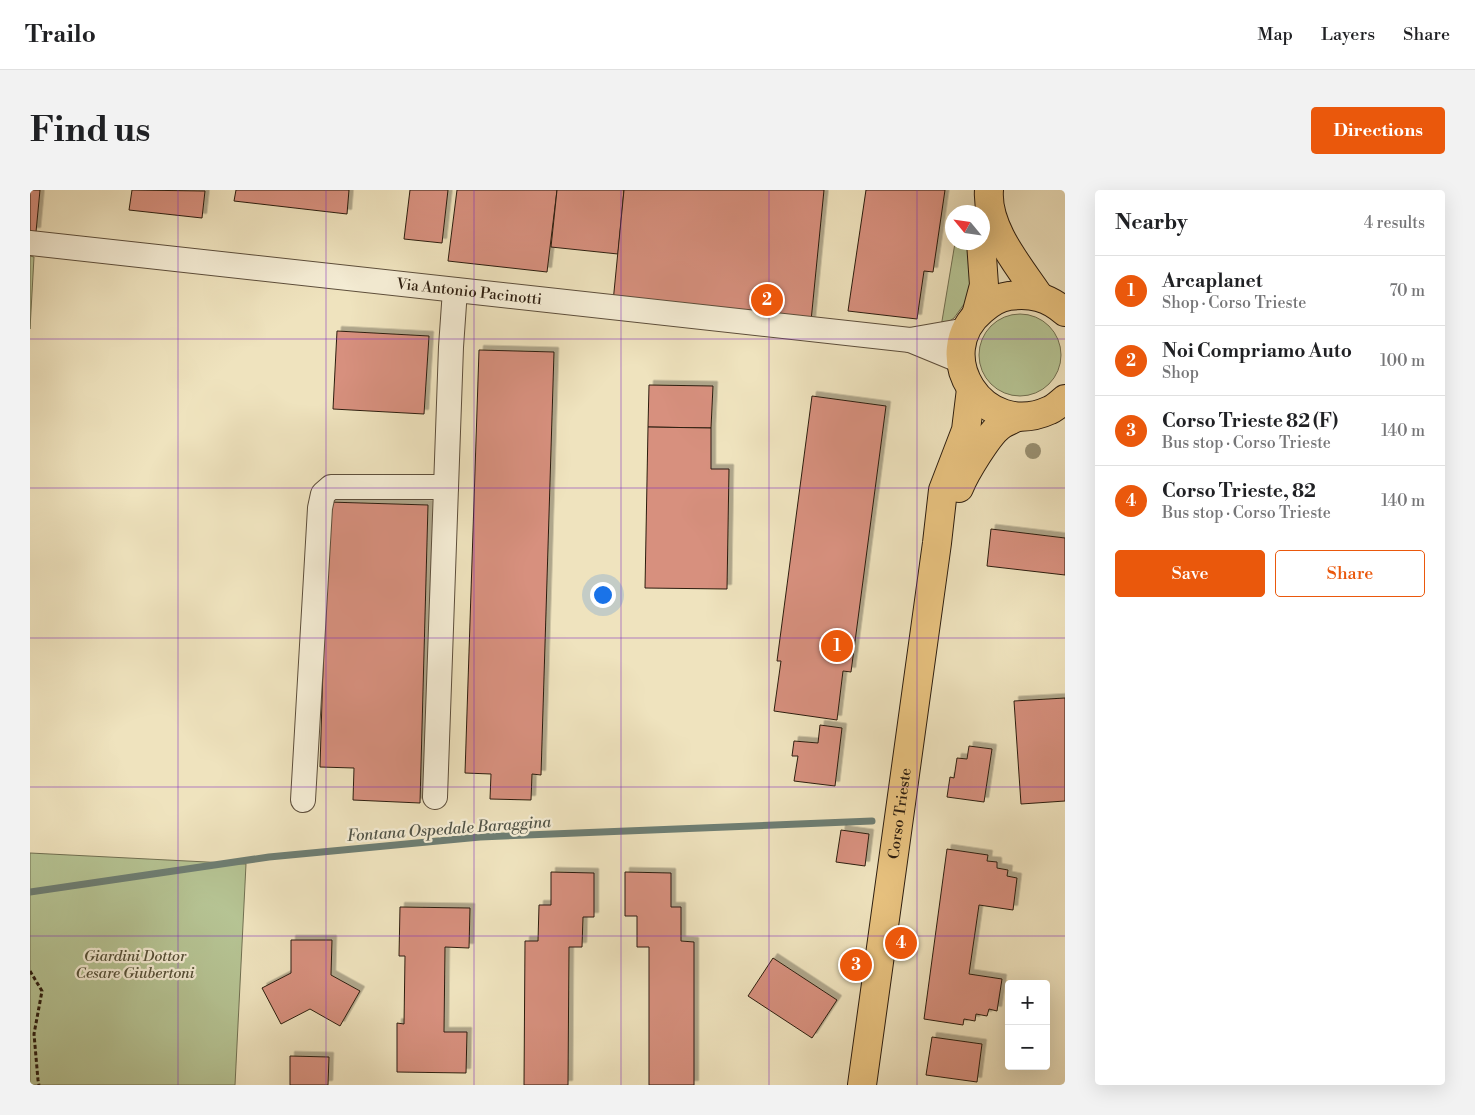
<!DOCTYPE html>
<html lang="en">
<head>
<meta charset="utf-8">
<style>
  :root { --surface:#fff; --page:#f2f2f2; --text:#202124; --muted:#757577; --line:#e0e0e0; --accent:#ea580c }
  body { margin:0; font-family:"Libre Bodoni",serif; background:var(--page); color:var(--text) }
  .controls { position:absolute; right:15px; bottom:15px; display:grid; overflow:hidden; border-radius:5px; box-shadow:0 5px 20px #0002 }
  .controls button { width:45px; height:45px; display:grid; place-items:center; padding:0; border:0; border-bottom:1px solid var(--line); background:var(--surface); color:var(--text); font:25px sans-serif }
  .compass { position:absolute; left:915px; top:15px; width:45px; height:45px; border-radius:50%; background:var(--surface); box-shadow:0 5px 20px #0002; rotate:299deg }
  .you { position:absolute; left:572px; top:404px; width:18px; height:18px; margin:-12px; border:4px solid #fff; border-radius:50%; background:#1a73e8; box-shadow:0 0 0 8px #1a73e833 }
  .badge { display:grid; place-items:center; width:32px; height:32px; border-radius:50%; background:var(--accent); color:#fff; font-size:16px; font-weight:700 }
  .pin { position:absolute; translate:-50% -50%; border:2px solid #fff; box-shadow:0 1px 5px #0006 }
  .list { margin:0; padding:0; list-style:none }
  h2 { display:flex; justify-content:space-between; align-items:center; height:65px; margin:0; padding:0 20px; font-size:21px }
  h2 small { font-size:16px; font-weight:400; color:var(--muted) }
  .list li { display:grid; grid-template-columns:32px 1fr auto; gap:15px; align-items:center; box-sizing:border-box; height:70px; padding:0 20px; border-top:1px solid var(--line) }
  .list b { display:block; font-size:19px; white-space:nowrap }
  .list p { margin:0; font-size:16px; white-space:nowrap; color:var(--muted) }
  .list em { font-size:16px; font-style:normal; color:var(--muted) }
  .actions { display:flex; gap:10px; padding:15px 20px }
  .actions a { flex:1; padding:11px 0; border:1px solid var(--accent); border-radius:5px; text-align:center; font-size:18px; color:var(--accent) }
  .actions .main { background:var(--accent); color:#fff }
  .map { position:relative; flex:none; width:1035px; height:895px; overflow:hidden; border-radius:5px }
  header { display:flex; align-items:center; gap:30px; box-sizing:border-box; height:70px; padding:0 25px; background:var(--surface); border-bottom:1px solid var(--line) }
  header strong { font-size:24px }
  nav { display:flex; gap:28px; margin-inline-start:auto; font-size:18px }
  .intro { display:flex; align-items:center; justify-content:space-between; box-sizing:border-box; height:120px; padding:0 30px }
  h1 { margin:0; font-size:35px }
  .button { padding:12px 22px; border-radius:5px; background:var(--accent); color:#fff; font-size:18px; font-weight:700 }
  main { display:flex; gap:30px; padding:0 30px }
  aside { flex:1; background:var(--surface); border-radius:5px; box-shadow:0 5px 20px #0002 }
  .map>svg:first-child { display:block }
  .green { fill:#b6c494; stroke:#717052 }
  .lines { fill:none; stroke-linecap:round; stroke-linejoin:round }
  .stream { stroke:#6e7e73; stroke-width:7 }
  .building { fill:#d7907e; stroke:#2c1d0f; filter:url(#shadow) }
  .minor-casing { stroke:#5d4e3b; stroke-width:26 }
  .major-casing { stroke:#2c1d0f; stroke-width:30 }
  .path { stroke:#2c1d0f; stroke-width:3; stroke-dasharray:4 2.5; stroke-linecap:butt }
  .minor { stroke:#f5edd5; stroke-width:24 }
  .major { stroke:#e8c27f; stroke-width:28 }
  .tree { fill:#9a9274 }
  .grid { fill:none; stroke:#7b2cbf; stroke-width:1; stroke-opacity:0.55 }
  .labels { text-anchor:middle; stroke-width:4.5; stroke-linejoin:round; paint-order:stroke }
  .street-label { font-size:15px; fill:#2c1d0f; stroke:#f5edd5 }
  .park-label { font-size:15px; font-style:italic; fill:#554f37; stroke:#f5edd5 }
  .water-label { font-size:16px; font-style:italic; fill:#525549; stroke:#f5edd5 }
</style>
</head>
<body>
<header>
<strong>Trailo</strong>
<nav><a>Map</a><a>Layers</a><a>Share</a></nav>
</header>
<div class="intro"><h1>Find us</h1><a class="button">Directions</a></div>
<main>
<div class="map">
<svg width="1035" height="895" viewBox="0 0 1035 895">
  <defs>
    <filter id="shadow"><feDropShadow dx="4.5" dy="-4.5" stdDeviation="0" flood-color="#0004"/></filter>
  </defs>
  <rect width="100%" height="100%" fill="#efe3be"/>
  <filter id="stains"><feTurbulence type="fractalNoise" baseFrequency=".004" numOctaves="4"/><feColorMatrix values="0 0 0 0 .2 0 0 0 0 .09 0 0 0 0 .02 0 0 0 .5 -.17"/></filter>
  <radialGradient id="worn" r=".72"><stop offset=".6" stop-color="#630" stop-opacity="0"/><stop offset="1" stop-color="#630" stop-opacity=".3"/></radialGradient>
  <g class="green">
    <polygon points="925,53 942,53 946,77 937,110 924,128 911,137"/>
    <polygon points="0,66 4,67 0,139"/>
    <circle cx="990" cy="165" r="41"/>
    <polygon points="0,663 216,674 205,895 0,895"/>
  </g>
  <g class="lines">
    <polyline class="stream" points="0,702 239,667 450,647 842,631"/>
  </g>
  <g class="building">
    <polygon points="0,0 10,0 6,42 0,42"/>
    <polygon points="102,0 175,1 172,28 99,20"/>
    <polygon points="206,0 319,0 317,24 204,11"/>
    <polygon points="380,0 418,0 412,53 374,49"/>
    <polygon points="427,0 527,0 517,82 418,71"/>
    <polygon points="527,0 594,0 588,64 521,57"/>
    <polygon points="594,0 794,0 781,131 583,112"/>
    <polygon points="836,0 915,0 903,82 894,81 887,129 818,121"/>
    <polygon points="307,141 399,146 394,224 303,219"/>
    <polygon points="449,160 524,162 511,585 502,584 501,610 460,609 461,584 435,583"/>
    <polygon points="619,195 683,196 681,238 618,237"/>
    <polygon points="782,206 856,216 821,482 813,481 807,530 744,521 751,471 747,471"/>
    <polygon points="618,237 681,238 681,279 699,279 697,399 615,398"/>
    <polygon points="298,312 398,315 390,613 323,610 324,578 290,577"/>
    <polygon points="961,339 1035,348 1035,385 957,376"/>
    <polygon points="1035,508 1035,611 991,614 984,511"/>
    <polygon points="790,535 812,538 805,596 764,591 768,566 762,566 764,551 788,553"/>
    <polygon points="939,556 962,559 954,612 917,607 920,587 924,588 927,568 937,569"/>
    <polygon points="811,640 839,644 835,676 806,672"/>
    <polygon points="917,659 958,665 957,671 967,672 967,678 978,680 977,686 987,688 983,720 949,715 939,784 972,789 967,821 959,819 957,826 946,824 945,831 934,829 933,835 894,829"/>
    <polygon points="521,682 564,683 564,727 553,727 552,757 539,757 538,895 494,895 495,751 508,751 509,715 521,715"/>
    <polygon points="595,682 641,683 641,717 651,717 651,751 664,752 664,895 619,895 619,757 607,757 607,726 595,726"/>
    <polygon points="370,717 440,718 439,758 415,757 414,842 437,842 436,883 367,882 367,833 374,834 375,766 369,766"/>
    <polygon points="261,750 302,750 301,785 330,801 310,836 280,819 251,834 232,798 261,783"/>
    <polygon points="743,768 807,810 782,848 718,806"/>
    <polygon points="902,847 952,854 947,892 896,885"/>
    <polygon points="260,866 299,867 298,895 260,895"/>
  </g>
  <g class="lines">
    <g class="minor-casing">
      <g id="minor">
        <path id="s1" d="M 0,53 L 880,150 L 931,171"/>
        <polyline points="880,150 937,140"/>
        <polyline points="405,607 421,157 425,100"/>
        <polyline points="273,610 290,318 293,304 301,297 416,297"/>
      </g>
    </g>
    <g class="major-casing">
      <g id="major">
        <path d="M 959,0 C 956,38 989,76 1009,106"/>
        <path d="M 1035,122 C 1018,107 1001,103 979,106 C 969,107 959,114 952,120 C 899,164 953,251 1020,220 C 1025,218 1030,213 1035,209"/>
        <polyline points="946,125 954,95 951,52"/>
        <path d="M 929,298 C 935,283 958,245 970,236 C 975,232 982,230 987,227"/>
        <path id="s2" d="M 832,895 L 907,353 L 913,300 L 936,240 L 941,199"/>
      </g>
    </g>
    <polyline class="path" points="0,781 12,801 4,844 8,890 9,895"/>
    <use href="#minor" class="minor"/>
    <use href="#major" class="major"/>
  </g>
  <circle class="tree" cx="1003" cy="261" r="8"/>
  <path class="grid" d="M 148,0 L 148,895M 296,0 L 296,895M 444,0 L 444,895M 591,0 L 591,895M 739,0 L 739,895M 887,0 L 887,895M 0,149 L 1035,149M 0,298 L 1035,298M 0,448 L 1035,448M 0,597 L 1035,597M 0,746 L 1035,746"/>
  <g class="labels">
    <g class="street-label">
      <text dy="5" stroke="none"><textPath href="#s1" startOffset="442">Via Antonio Pacinotti</textPath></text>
      <text dy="5" stroke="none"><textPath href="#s2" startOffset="274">Corso Trieste</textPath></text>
    </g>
    <g class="park-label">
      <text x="105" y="771">Giardini Dottor<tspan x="105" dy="17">Cesare Giubertoni</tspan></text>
    </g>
    <g class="water-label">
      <text transform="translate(419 638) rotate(-4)" y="6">Fontana Ospedale Baraggina</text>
    </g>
  </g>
  <rect width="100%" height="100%" filter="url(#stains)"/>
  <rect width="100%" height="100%" fill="url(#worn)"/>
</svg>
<div class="controls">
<button>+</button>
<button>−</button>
</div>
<svg class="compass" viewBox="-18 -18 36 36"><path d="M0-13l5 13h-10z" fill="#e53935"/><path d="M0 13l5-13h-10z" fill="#757577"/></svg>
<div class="you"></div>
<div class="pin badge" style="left:807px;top:456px">1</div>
<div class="pin badge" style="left:737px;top:110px">2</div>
<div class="pin badge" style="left:826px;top:775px">3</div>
<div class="pin badge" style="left:871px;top:753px">4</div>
</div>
<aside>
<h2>Nearby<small>4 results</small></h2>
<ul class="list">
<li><span class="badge">1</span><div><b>Arcaplanet</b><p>Shop · Corso Trieste</p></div><em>70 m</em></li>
<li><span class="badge">2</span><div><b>Noi Compriamo Auto</b><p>Shop</p></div><em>100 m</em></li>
<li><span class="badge">3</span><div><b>Corso Trieste 82 (F)</b><p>Bus stop · Corso Trieste</p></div><em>140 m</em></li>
<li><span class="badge">4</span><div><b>Corso Trieste, 82</b><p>Bus stop · Corso Trieste</p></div><em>140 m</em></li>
</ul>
<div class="actions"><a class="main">Save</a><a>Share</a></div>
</aside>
</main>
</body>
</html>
